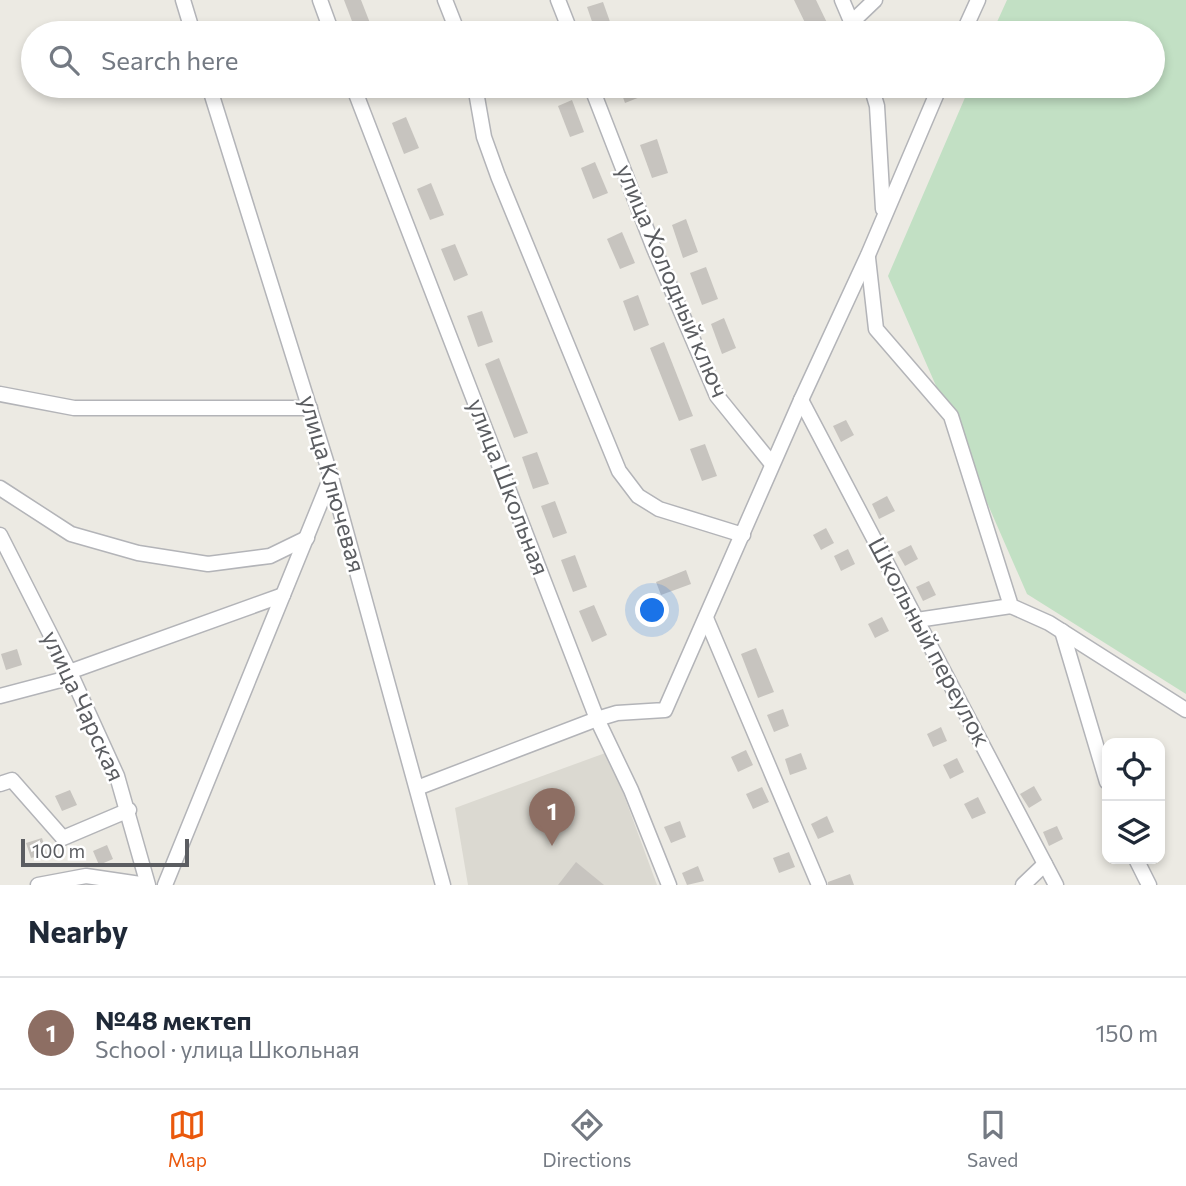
<!DOCTYPE html>
<html lang="en">
<head>
<meta charset="utf-8">
<style>
  :root { --surface:#fff; --page:#f2f2f3; --text:#1f2937; --muted:#747a83; --line:#e0e1e3; --accent:#ea580c }
  body { margin:0; font-family:Commissioner,sans-serif; background:var(--page); color:var(--text) }
  .controls { position:absolute; right:21px; bottom:21px; display:grid; overflow:hidden; border-radius:14px; box-shadow:0 4px 10px #0003 }
  .controls button { width:63px; height:63px; display:grid; place-items:center; padding:0; border:0; border-bottom:2px solid var(--line); background:var(--surface); color:var(--text); font:35px sans-serif }
  .scale { position:absolute; left:21px; bottom:18px; width:168px; box-sizing:border-box; padding-left:7px; border:4px solid #5b5d61; border-top:0; font-size:19px; line-height:24px; white-space:nowrap; color:#5b5d61; -webkit-text-stroke:5px #fff; paint-order:stroke }
  .you { position:absolute; left:653px; top:611px; width:24px; height:24px; margin:-18px; border:5px solid #fff; border-radius:50%; background:#1a73e8; box-shadow:0 0 0 10px #1a73e833 }
  .badge { display:grid; place-items:center; width:46px; height:46px; border-radius:50%; background:var(--accent); color:#fff; font-size:23px; font-weight:700 }
  .pin { position:absolute; translate:-50% -58px; filter:drop-shadow(0 2px 4px #0008) }
  .pin::after { content:''; position:absolute; top:37px; width:24px; height:21px; background:inherit; clip-path:polygon(0 0,100% 0,50% 100%) }
  .list { margin:0; padding:0; list-style:none }
  h2 { display:flex; justify-content:space-between; align-items:center; height:91px; margin:0; padding:0 28px; font-size:30px }
  h2 small { font-size:23px; font-weight:400; color:var(--muted) }
  .list li { display:grid; grid-template-columns:46px 1fr auto; gap:21px; align-items:center; box-sizing:border-box; height:112px; padding:0 28px; border-top:2px solid var(--line) }
  .list b { display:block; font-size:26px; white-space:nowrap }
  .list p { margin:0; font-size:23px; white-space:nowrap; color:var(--muted) }
  .list em { font-size:23px; font-style:normal; color:var(--muted) }
  .icon { flex:none; width:38px; height:38px; fill:none; stroke:currentColor; stroke-width:2; stroke-linecap:round; stroke-linejoin:round }
  .map { position:relative; flex:none; width:1186px; height:885px; overflow:hidden }
  .search { position:absolute; background:var(--surface); box-shadow:0 4px 10px #0003; left:21px; right:21px; top:21px; height:77px; display:flex; align-items:center; gap:18px; box-sizing:border-box; padding:0 24px; border-radius:38px; color:var(--muted); font-size:26px }
  .sheet { height:203px; background:var(--surface) }
  nav { display:flex; justify-content:space-around; align-items:center; box-sizing:border-box; height:98px; border-top:2px solid var(--line); background:var(--surface); font-size:19px; color:var(--muted) }
  nav a { display:grid; justify-items:center; gap:4px }
  nav .on { color:var(--accent) }
  .map>svg:first-child { display:block }
  .education { fill:#dbd9d1 }
  .green { fill:#c2e0c4 }
  .building { fill:#c7c4bf }
  .lines { fill:none; stroke-linecap:round; stroke-linejoin:round }
  .minor-casing { stroke:#b3b4b8; stroke-width:17 }
  .minor { stroke:#fff; stroke-width:14 }
  .labels { text-anchor:middle; stroke-width:5; stroke-linejoin:round; paint-order:stroke }
  .street-label { font-size:24px; fill:#5b5d61; stroke:#fff }
</style>
</head>
<body>
<div class="map">
<svg width="1186" height="885" viewBox="0 0 1186 885">
  <rect width="100%" height="100%" fill="#eceae3"/>
  <polygon class="education" points="608,752 657,885 468,885 455,808"/>
  <polygon class="green" points="1007,0 1186,0 1186,694 1027,594 888,276 970,86 1153,86 1153,33 992,33"/>
  <g class="building">
    <polygon points="344,0 361,0 370,23 355,29"/>
    <polygon points="794,0 816,0 832,33 810,33"/>
    <polygon points="603,2 614,33 596,33 587,7"/>
    <polygon points="619,86 635,86 640,97 625,103"/>
    <polygon points="572,100 584,132 570,137 558,106"/>
    <polygon points="406,117 419,148 404,154 392,123"/>
    <polygon points="657,139 668,173 652,178 640,145"/>
    <polygon points="595,162 608,193 593,199 581,168"/>
    <polygon points="431,183 444,215 430,220 417,189"/>
    <polygon points="686,219 698,252 683,258 672,225"/>
    <polygon points="622,232 635,263 620,269 607,239"/>
    <polygon points="455,244 468,275 454,281 441,249"/>
    <polygon points="706,267 718,299 702,305 690,273"/>
    <polygon points="638,295 649,325 634,331 623,301"/>
    <polygon points="482,311 493,342 478,347 467,316"/>
    <polygon points="724,318 736,348 722,354 711,324"/>
    <polygon points="664,342 693,416 679,421 650,348"/>
    <polygon points="499,358 528,433 514,438 485,364"/>
    <polygon points="846,420 854,435 841,442 833,426"/>
    <polygon points="705,444 717,476 702,481 690,449"/>
    <polygon points="537,452 549,484 533,489 522,457"/>
    <polygon points="887,496 895,511 879,519 872,504"/>
    <polygon points="555,501 567,533 553,538 541,506"/>
    <polygon points="826,528 834,543 821,550 813,535"/>
    <polygon points="911,545 918,559 905,566 897,552"/>
    <polygon points="848,549 855,564 841,571 834,556"/>
    <polygon points="575,555 587,587 573,592 561,560"/>
    <polygon points="686,570 691,584 661,595 656,582"/>
    <polygon points="929,581 936,595 923,601 916,587"/>
    <polygon points="594,605 607,635 592,642 579,611"/>
    <polygon points="882,617 889,631 875,638 868,624"/>
    <polygon points="756,648 774,692 758,698 741,654"/>
    <polygon points="17,649 22,665 6,670 1,654"/>
    <polygon points="783,709 789,726 774,732 767,715"/>
    <polygon points="941,727 947,741 933,747 927,734"/>
    <polygon points="746,750 753,765 738,772 731,757"/>
    <polygon points="801,753 807,769 790,775 785,759"/>
    <polygon points="957,758 964,772 950,779 943,765"/>
    <polygon points="1034,786 1042,800 1029,808 1020,794"/>
    <polygon points="762,787 769,802 753,809 746,794"/>
    <polygon points="70,790 77,805 62,811 55,796"/>
    <polygon points="978,797 986,813 972,819 964,804"/>
    <polygon points="827,816 834,832 818,839 811,824"/>
    <polygon points="680,821 686,837 671,843 664,827"/>
    <polygon points="1057,826 1063,839 1049,846 1043,832"/>
    <polygon points="42,838 47,854 31,858 26,843"/>
    <polygon points="107,845 113,859 99,865 93,851"/>
    <polygon points="789,852 795,867 779,873 773,858"/>
    <polygon points="576,862 604,885 558,885"/>
    <polygon points="698,866 704,881 687,885 682,873"/>
    <polygon points="850,874 854,885 828,885 828,882"/>
  </g>
  <g class="lines">
    <g class="minor-casing">
      <g id="minor">
        <polyline points="183,0 193,33"/>
        <polyline points="320,0 332,33"/>
        <polyline points="445,0 458,33"/>
        <polyline points="558,0 571,33"/>
        <polyline points="842,0 856,33"/>
        <polyline points="852,22 875,0"/>
        <polyline points="963,33 978,0"/>
        <polyline points="209,86 331,477 443,885"/>
        <polyline points="353,86 597,719 631,790 669,885"/>
        <polyline points="475,86 484,137 498,176 619,471 638,496 659,509 743,535"/>
        <polyline points="591,86 653,246 717,396 772,464"/>
        <polyline points="871,86 877,106 883,209"/>
        <polyline points="868,258 876,329 951,416 1011,606 1049,623 1186,710"/>
        <polyline points="0,394 74,408 310,408"/>
        <polyline points="801,400 1056,885"/>
        <polyline points="0,488 71,534 138,553 208,564 270,556 307,538"/>
        <polyline points="0,535 72,677 117,776 148,885"/>
        <polyline points="706,618 819,885"/>
        <polyline points="917,620 1011,606"/>
        <polyline points="1062,631 1107,782"/>
        <polyline points="69,672 283,595"/>
        <polyline points="0,696 72,677"/>
        <polyline points="0,784 12,780 63,838 129,810"/>
        <polyline points="417,788 597,719 617,713 665,710 801,400 868,255 940,86"/>
        <polyline points="1136,859 1149,885"/>
        <polyline points="38,885 86,876 147,885"/>
        <polyline points="165,885 331,477"/>
        <polyline points="1023,885 1045,864"/>
      </g>
    </g>
    <use href="#minor" class="minor"/>
  </g>
  <g class="labels">
    <g class="street-label">
      <text transform="translate(672 281) rotate(67)" y="8">улица Холодный ключ</text>
      <text transform="translate(332 484) rotate(74)" y="8">улица Ключевая</text>
      <text transform="translate(508 487) rotate(69)" y="8">улица Школьная</text>
      <text transform="translate(929 642) rotate(62)" y="8">Школьный переулок</text>
      <text transform="translate(83 706) rotate(65)" y="8">улица Чарская</text>
    </g>
  </g>
</svg>
<div class="controls">
<button><svg class="icon" aria-label="locate" viewBox="0 0 24 24"><circle cx="12" cy="12" r="6"/><path d="M12 2v4M12 18v4M2 12h4M18 12h4"/></svg></button>
<button><svg class="icon" aria-label="layers" viewBox="0 0 24 24"><path d="M12 4l9 5-9 5-9-5zM3 14l9 5 9-5"/></svg></button>
</div>
<div class="scale">100 m</div>
<div class="you"></div>
<div class="pin badge" style="left:552px;top:846px;background:#8d6e63">1</div>
<div class="search"><svg class="icon" aria-label="search" viewBox="0 0 24 24"><circle cx="10" cy="10" r="6"/><path d="M15 15l6 6"/></svg>Search here</div>
</div>
<section class="sheet">
<h2>Nearby<small></small></h2>
<ul class="list">
<li><span class="badge" style="background:#8d6e63">1</span><div><b>№48 мектеп</b><p>School · улица Школьная</p></div><em>150 m</em></li>
</ul>
</section>
<nav>
<a class="on"><svg class="icon" aria-label="map" viewBox="0 0 24 24"><path d="M3 6l6-2 6 2 6-2v14l-6 2-6-2-6 2zM9 4v14M15 6v14"/></svg>Map</a>
<a><svg class="icon" aria-label="directions" viewBox="0 0 24 24"><path d="M12 3l9 9-9 9-9-9zM9 14v-3h6M13 9l2 2-2 2"/></svg>Directions</a>
<a><svg class="icon" aria-label="saved" viewBox="0 0 24 24"><path d="M7 4h10v16l-5-4-5 4z"/></svg>Saved</a>
</nav>
</body>
</html>
